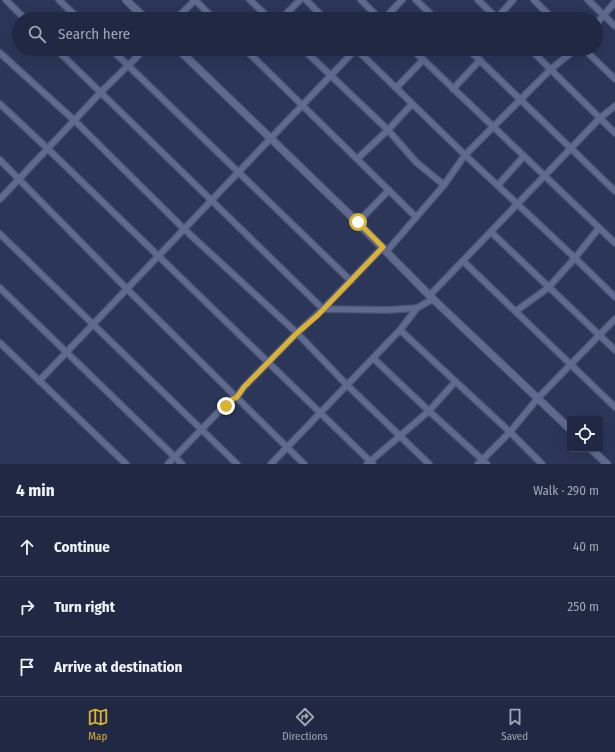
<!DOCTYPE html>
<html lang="en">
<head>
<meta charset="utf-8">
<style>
  :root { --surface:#212843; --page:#29304a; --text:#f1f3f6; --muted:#a2a6b2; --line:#3e445c; --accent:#dab333 }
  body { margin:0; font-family:"Fira Sans Condensed",sans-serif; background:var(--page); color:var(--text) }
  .controls { position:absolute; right:12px; bottom:12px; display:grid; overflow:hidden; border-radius:4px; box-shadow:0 4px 16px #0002 }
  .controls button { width:36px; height:36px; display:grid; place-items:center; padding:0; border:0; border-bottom:1px solid var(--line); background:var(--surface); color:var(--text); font:20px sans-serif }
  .stop { position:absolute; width:12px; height:12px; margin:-9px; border:3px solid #dab333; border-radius:50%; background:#fff }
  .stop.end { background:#dab333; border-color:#fff; box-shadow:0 1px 4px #0008 }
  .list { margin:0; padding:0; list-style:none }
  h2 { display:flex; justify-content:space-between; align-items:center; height:52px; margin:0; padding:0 16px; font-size:17px }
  h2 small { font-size:13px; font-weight:400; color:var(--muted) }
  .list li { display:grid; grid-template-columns:26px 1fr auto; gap:12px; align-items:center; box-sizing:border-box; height:60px; padding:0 16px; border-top:1px solid var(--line) }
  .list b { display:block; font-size:15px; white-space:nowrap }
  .list em { font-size:13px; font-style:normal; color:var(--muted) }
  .icon { flex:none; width:22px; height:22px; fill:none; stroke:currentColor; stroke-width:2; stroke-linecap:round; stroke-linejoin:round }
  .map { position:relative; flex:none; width:615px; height:464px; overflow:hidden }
  .search { position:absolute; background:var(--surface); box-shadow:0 4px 16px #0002; left:12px; right:12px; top:12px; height:44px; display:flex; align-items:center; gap:10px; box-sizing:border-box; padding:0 14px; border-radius:22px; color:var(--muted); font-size:15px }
  .sheet { height:232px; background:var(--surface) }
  nav { display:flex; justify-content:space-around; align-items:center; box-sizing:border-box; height:56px; border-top:1px solid var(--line); background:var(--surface); font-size:11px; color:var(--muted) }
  nav a { display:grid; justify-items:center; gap:2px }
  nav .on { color:var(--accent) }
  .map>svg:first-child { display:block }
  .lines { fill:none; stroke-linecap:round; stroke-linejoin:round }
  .minor-casing { stroke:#4b5370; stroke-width:8 }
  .tertiary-casing { stroke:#4b5370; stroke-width:9 }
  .minor { stroke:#5e6a90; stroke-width:5.5 }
  .tertiary { stroke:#5e6a90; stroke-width:7 }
  .route { stroke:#dab333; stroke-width:5 }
</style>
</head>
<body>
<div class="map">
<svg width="615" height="464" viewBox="0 0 615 464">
  <rect width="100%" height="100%" fill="#2c3659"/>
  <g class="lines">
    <g class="minor-casing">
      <g id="minor">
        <polyline points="6,0 25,19"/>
        <polyline points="59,0 79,19"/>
        <polyline points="195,0 214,19"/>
        <polyline points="250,0 270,19"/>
        <polyline points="306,0 325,19"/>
        <polyline points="361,0 380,19"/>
        <polyline points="416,0 436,19"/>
        <polyline points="478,0 498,19"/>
        <polyline points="534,0 553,19"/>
        <polyline points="588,0 615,26"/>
        <polyline points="497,18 513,0"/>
        <polyline points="176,19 195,0"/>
        <polyline points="281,19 300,0"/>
        <polyline points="384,19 402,0"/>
        <polyline points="596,24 615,2"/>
        <polyline points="56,49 323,309 383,247"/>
        <polyline points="111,49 351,281"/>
        <polyline points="245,49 416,217"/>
        <polyline points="303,49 388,130 416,162 444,185"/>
        <polyline points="356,49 465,155 575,258 615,297"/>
        <polyline points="412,49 615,243"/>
        <polyline points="468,49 615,191"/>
        <polyline points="530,49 615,133"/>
        <polyline points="584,49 615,79"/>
        <polyline points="0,53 75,121 184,229 297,333 347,385 429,464"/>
        <polyline points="396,88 423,60"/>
        <polyline points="453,89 480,60"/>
        <polyline points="0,104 48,149 373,464"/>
        <polyline points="357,159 388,130 412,104"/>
        <polyline points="0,160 127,289 304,464"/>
        <polyline points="498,185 524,156"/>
        <polyline points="0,199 101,92 145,49"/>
        <polyline points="358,222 389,190"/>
        <polyline points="491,232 615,350"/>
        <polyline points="0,234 237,464"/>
        <polyline points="387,251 444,185 465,155 551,69 576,49"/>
        <polyline points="463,261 615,407"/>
        <polyline points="0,288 182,464"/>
        <polyline points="431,294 600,118 615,106"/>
        <polyline points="516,311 548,288 575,258 599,228"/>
        <polyline points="400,330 510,432 542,464"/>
        <polyline points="0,343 126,464"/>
        <polyline points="373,358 429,411 487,464"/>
        <polyline points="39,381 356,49"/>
        <polyline points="168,464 229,401 237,397 244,387 297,333 323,309 387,310 417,308"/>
        <polyline points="271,464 400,330 417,308 433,299"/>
        <polyline points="367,464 429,411 455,382"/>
        <polyline points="478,464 510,432 538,398 615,319"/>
      </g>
    </g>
    <g class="tertiary-casing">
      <g id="tertiary">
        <polyline points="126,0 146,19"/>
        <polyline points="178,49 350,215 433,299 570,429"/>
        <polyline points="591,449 607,464"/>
      </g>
    </g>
    <use href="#minor" class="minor"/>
    <use href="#tertiary" class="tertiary"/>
  </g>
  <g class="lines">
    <polyline class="route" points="226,406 229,401 237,397 244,387 297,333 318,315 383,247 358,222"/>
  </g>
</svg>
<div class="controls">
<button><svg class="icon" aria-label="locate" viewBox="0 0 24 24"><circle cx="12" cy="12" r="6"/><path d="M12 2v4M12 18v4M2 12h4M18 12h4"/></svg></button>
</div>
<div class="stop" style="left:358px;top:222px"></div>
<div class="stop end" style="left:226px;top:406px"></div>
<div class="search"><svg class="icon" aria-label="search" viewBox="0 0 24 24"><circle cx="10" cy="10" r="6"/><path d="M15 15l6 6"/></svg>Search here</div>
</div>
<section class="sheet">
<h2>4 min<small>Walk · 290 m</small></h2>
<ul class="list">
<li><svg class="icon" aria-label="ahead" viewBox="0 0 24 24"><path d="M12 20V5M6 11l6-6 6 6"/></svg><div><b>Continue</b></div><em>40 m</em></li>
<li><svg class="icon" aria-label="right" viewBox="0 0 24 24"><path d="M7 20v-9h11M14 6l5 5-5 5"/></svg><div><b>Turn right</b></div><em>250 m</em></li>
<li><svg class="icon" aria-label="arrive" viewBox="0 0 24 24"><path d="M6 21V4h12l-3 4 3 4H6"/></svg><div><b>Arrive at destination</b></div></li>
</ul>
</section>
<nav>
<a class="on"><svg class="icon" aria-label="map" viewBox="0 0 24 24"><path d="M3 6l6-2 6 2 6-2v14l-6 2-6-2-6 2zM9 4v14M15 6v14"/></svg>Map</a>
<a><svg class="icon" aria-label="directions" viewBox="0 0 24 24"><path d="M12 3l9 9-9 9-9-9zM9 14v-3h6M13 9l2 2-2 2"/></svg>Directions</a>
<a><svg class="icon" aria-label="saved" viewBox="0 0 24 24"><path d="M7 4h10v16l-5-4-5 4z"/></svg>Saved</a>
</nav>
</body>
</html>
